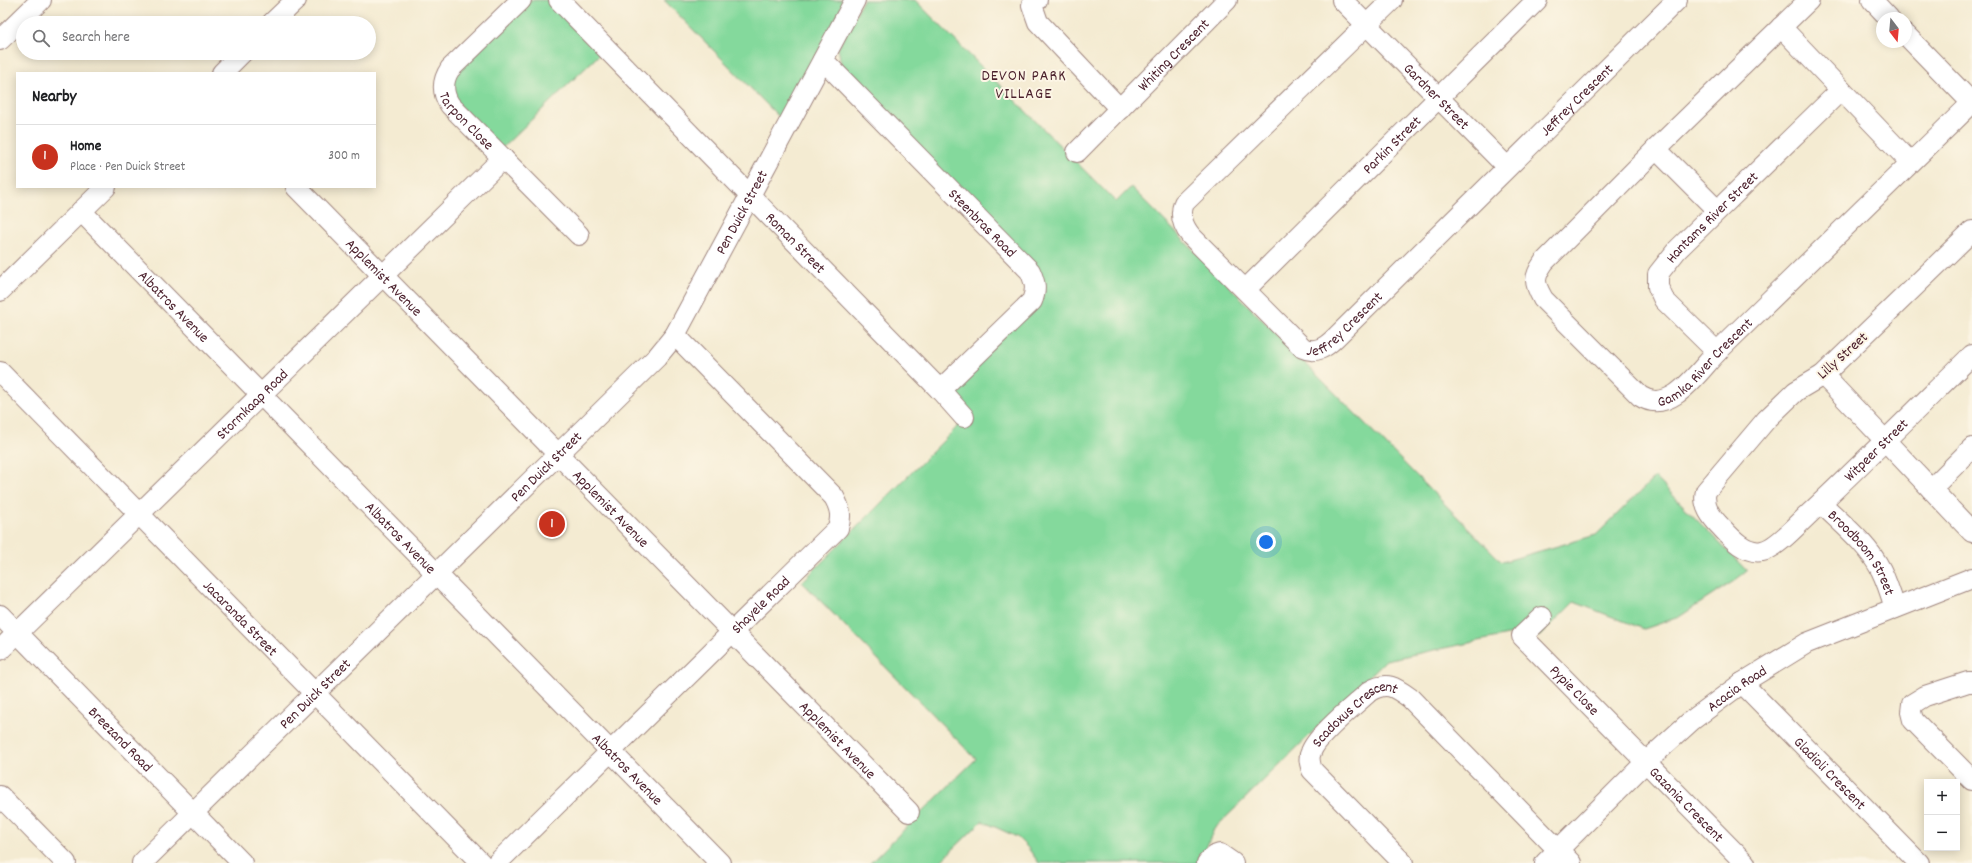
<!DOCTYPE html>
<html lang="en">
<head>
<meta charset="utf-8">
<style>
  :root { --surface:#fff; --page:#f2f2f2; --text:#202124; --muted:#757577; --line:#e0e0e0; --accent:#c8321e }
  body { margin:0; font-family:Dekko,sans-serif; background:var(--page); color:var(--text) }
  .controls { position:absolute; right:12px; bottom:12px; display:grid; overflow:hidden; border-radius:0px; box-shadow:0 2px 10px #0003 }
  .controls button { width:36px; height:36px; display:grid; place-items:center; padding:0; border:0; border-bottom:1px solid var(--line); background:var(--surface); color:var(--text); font:20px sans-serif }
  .compass { position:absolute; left:1876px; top:12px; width:36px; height:36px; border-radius:50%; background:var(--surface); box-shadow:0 2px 10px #0003; rotate:164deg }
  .you { position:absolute; left:1266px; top:542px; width:14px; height:14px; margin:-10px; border:3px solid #fff; border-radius:50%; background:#1a73e8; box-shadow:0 0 0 6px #1a73e833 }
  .badge { display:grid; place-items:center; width:26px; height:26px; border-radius:50%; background:var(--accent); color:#fff; font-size:13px; font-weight:700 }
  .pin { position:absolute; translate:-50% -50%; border:2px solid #fff; box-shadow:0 1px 4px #0006 }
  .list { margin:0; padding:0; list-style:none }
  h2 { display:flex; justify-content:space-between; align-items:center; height:52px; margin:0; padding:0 16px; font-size:17px }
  h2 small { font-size:13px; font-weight:400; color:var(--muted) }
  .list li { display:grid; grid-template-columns:26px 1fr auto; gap:12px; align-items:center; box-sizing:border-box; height:64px; padding:0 16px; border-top:1px solid var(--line) }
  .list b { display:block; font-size:15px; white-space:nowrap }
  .list p { margin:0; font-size:13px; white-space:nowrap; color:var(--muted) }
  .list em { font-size:13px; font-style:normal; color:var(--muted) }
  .icon { flex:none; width:22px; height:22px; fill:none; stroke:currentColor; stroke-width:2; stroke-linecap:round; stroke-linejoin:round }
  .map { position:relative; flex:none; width:1972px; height:863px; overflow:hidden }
  .search { position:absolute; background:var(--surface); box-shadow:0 2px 10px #0003; left:16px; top:16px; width:360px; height:44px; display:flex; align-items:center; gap:10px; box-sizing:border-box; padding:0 14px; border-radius:22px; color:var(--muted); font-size:15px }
  .panel { position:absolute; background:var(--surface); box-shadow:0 2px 10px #0003; left:16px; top:72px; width:360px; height:116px; border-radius:0px }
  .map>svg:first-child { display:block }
  .green { fill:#84d99c; stroke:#677c64 }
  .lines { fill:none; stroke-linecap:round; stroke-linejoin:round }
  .minor-casing { stroke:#9f857e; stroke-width:22 }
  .minor { stroke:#fff; stroke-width:20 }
  .labels { text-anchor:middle; stroke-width:4; stroke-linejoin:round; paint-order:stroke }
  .street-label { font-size:15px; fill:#4a1f2b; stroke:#fcf5e5 }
  .neighbourhood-label { font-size:16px; letter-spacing:1px; fill:#4a1f2b; stroke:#fcf5e5 }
</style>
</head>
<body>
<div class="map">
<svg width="1972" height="863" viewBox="0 0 1972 863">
  <rect width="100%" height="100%" fill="#fcf5e5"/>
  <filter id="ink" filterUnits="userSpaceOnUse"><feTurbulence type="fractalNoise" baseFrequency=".025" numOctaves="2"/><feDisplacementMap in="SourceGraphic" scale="8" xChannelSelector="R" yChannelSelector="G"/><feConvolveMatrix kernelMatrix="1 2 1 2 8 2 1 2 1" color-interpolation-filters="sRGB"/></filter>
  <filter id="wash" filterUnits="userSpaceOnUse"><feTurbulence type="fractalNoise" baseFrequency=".012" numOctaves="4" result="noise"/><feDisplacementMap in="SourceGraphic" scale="16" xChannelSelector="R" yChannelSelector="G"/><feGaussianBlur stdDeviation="0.9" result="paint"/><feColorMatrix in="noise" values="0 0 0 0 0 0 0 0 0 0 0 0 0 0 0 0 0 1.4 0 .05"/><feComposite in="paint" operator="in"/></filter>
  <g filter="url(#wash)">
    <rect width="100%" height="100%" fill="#f4ebd2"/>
    <g class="green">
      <polygon points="527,0 551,0 602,52 501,149 455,101 452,78"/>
      <polygon points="664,0 845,0 783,121"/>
      <polygon points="863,0 915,0 1116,202 1131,187 1502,562 1596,535 1655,477 1747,571 1734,581 1679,617 1644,629 1574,602 1540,636 1508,635 1386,660 1214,829 1200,863 1039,863 1028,848 1017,837 982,821 939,863 870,863 976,759 802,582 967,417 954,394 954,389 1040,294 842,70 838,48"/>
    </g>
  </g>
  <g filter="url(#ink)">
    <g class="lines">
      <g class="minor-casing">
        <g id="minor">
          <path id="s1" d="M 521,0 L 450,69 C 442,81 442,93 450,105 L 579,235"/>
          <path id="s2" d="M 559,0 L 940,390 L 964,417"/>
          <polyline points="1037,0 1032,5 1038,22 1120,109"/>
          <path id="s3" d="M 1342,0 L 1507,167"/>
          <path id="s4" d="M 1392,0 L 1184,203 C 1179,216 1183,226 1191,236 L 1303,348 C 1316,354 1326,347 1335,338 L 1677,0"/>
          <path id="s5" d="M 1809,0 L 1656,149 L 1544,262 C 1533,278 1534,283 1543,299 L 1640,396 C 1670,416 1698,372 1717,352 L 1972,103"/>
          <polyline points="1872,0 1889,18"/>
          <polyline points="272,23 296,0"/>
          <polyline points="1781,27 1910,162"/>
          <polyline points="1906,35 1972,103"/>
          <polyline points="0,40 41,0"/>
          <path id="s6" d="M 823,60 L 1030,271 C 1035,282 1037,289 1032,301 L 940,390"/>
          <polyline points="222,73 242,53"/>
          <polyline points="1656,149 1717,210"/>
          <path id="s7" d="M 1077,152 L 1227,0"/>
          <path id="s8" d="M 296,187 L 909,812"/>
          <path id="s9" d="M 81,211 L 720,863"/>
          <path id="s10" d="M 1972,231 L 1823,375 L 1796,391 L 1766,420 L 1706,491 C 1702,506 1712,518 1722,528 C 1732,539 1746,554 1762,551 C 1776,549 1798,524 1809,514 C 1864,462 1918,408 1972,355"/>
          <path id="s11" d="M 1246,289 L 1537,0"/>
          <polyline points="0,291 106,187"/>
          <path id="s12" d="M 1717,352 L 1664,300 L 1658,287 L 1658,274 L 1677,250 L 1841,90"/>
          <path id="s13" d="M 0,372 L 481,863"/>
          <polyline points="1823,375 1972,532"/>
          <polyline points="1931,489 1972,448"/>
          <path id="s14" d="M 1821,503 C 1841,523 1867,543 1881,570 C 1887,582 1891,595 1895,608"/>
          <path id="s15" d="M 0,615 L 242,863"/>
          <path id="s16" d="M 1542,617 L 1522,636 L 1745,863"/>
          <path id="s17" d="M 0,650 L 503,158"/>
          <polyline points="1972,682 1968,682 1925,696 1912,704 1911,712 1913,720 1972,780"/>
          <path id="s18" d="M 1742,683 L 1919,863"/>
          <polyline points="0,796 66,863"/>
          <path id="s19" d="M 142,863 L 657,357 L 675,335 L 855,0"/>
          <path id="s20" d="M 497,863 L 838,528 C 842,516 840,508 834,497 L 675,335"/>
          <polyline points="1207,863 1214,856 1220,854 1233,863"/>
          <path id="s21" d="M 1403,863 L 1312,770 C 1310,764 1308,758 1311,752 C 1316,736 1356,704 1370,691 C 1387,681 1395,687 1410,698 L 1571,863"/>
          <path id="s22" d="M 1545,863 L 1646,762 L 1691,721 L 1742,683 L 1807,643 L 1972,578"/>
        </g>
      </g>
      <use href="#minor" class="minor"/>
    </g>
  </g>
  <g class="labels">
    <g class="street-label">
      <text dy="5" stroke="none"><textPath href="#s7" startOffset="137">Whiting Crescent</textPath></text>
      <text dy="5" stroke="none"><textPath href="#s3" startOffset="135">Gardner Street</textPath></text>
      <text dy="5" stroke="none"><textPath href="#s4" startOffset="860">Jeffrey Crescent</textPath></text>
      <text dy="5" stroke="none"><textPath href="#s1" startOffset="160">Tarpon Close</textPath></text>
      <text dy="5" stroke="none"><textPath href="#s11" startOffset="205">Parkin Street</textPath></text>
      <text dy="5" stroke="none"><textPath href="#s19" startOffset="890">Pen Duick Street</textPath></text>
      <text dy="5" stroke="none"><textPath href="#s12" startOffset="180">Hantams River Street</textPath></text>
      <text dy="5" stroke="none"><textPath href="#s6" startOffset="228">Steenbras Road</textPath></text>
      <text dy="5" stroke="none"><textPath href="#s2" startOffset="339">Roman Street</textPath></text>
      <text dy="5" stroke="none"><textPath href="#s8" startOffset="126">Applemist Avenue</textPath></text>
      <text dy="5" stroke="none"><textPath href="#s9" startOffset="133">Albatros Avenue</textPath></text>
      <text dy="5" stroke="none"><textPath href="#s4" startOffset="536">Jeffrey Crescent</textPath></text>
      <text transform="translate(1842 355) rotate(-42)" y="5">Lilly Street</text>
      <text dy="5" stroke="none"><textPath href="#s5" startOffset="631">Gamka River Crescent</textPath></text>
      <text dy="5" stroke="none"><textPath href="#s17" startOffset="352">Stormkaap Road</textPath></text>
      <text dy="5" stroke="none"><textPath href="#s10" startOffset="617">Witpeer Street</textPath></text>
      <text dy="5" stroke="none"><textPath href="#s19" startOffset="566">Pen Duick Street</textPath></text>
      <text dy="5" stroke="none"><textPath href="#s8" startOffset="450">Applemist Avenue</textPath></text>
      <text dy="5" stroke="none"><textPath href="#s9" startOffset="457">Albatros Avenue</textPath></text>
      <text dy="5" stroke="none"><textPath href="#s14" startOffset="65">Broodboom Street</textPath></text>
      <text dy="5" stroke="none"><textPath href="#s20" startOffset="369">Shayele Road</textPath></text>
      <text dy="5" stroke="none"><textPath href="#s13" startOffset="344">Jacaranda Street</textPath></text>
      <text dy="5" stroke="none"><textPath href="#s22" startOffset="260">Acacia Road</textPath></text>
      <text dy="5" stroke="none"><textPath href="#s16" startOffset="103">Pypie Close</textPath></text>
      <text dy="5" stroke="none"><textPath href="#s19" startOffset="242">Pen Duick Street</textPath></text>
      <text dy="5" stroke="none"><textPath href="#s21" startOffset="210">Scadoxus Crescent</textPath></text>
      <text dy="5" stroke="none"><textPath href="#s15" startOffset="173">Breezand Road</textPath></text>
      <text dy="5" stroke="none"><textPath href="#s8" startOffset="774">Applemist Avenue</textPath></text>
      <text dy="5" stroke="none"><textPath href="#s9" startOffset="781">Albatros Avenue</textPath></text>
      <text dy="5" stroke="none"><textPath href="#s18" startOffset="126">Gladioli Crescent</textPath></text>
      <text dy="5" stroke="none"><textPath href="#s16" startOffset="263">Gazania Crescent</textPath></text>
    </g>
    <g class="neighbourhood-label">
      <text x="1024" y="80">DEVON PARK<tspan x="1024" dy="18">VILLAGE</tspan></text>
    </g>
  </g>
</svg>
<div class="controls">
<button>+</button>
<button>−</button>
</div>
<svg class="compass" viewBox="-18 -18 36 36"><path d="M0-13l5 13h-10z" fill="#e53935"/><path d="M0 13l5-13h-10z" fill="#757577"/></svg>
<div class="you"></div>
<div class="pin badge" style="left:552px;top:524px">1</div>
<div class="search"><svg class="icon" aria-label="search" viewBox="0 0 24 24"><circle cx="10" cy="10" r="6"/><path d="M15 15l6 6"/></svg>Search here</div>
<section class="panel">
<h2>Nearby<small></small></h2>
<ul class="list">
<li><span class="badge">1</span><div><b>Home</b><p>Place · Pen Duick Street</p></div><em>300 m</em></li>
</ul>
</section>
</div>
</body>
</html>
